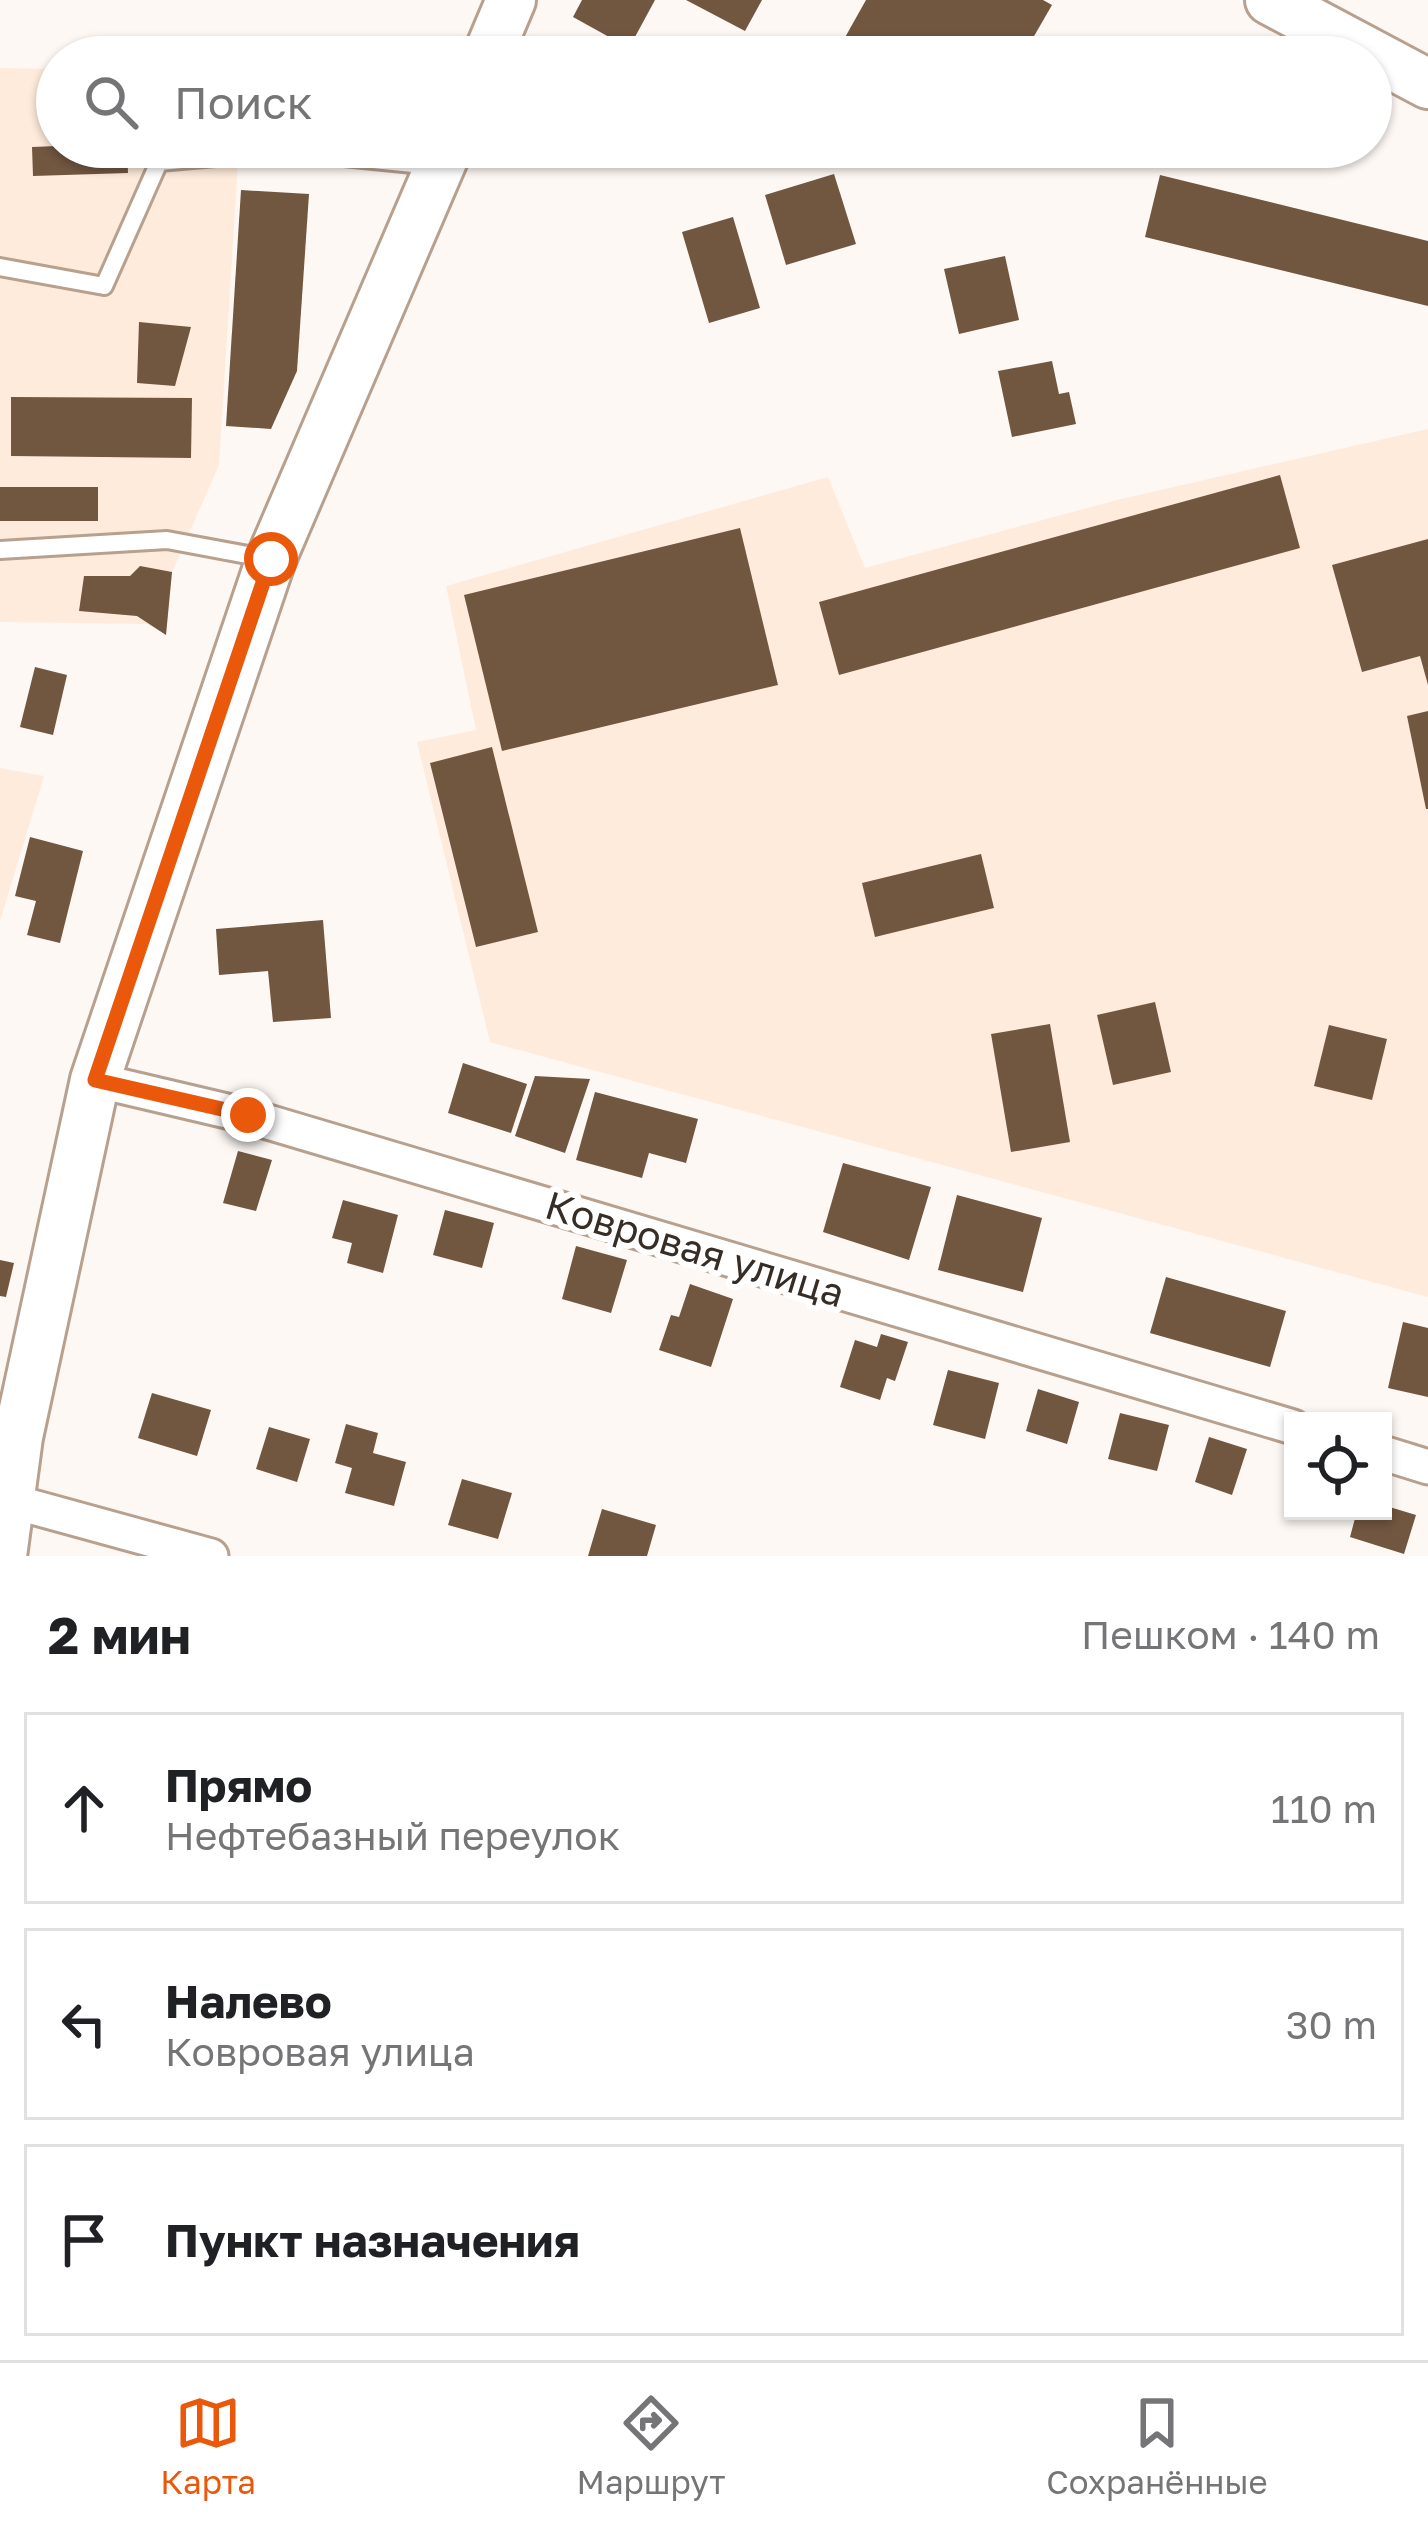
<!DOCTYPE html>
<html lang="ru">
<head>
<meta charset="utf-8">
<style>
  :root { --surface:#fff; --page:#f6f6f6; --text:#202124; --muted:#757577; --line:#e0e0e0; --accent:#ea580c }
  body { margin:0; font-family:"Golos Text",sans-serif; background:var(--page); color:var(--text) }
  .controls { position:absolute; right:36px; bottom:36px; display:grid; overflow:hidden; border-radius:0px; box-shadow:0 3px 9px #0004 }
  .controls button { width:108px; height:108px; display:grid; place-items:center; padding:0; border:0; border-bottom:3px solid var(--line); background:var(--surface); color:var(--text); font:60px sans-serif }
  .stop { position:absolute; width:36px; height:36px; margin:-27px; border:9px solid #ea580c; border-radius:50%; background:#fff }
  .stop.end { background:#ea580c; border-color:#fff; box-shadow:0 3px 12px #0008 }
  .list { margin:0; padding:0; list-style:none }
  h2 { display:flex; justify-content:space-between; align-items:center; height:156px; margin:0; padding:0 48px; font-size:51px }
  h2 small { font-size:39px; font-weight:400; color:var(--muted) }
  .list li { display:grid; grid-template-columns:78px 1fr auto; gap:36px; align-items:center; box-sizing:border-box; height:192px; margin:0 24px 24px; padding:0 24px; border:3px solid var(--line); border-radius:0px }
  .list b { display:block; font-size:45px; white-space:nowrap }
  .list p { margin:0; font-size:39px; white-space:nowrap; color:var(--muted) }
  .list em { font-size:39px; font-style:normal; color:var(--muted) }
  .icon { flex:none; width:66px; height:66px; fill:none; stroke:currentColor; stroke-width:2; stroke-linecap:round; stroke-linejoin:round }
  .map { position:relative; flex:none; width:1428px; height:1556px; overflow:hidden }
  .search { position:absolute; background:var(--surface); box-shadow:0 3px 9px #0004; left:36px; right:36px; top:36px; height:132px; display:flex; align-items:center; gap:30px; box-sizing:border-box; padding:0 42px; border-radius:66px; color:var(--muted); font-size:45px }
  .sheet { height:804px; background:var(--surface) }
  nav { display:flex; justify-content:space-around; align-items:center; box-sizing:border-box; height:168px; border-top:3px solid var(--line); background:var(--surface); font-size:33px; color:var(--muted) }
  nav a { display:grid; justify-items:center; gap:6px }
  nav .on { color:var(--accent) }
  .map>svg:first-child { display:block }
  .built { fill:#feebdc }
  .building { fill:#715640 }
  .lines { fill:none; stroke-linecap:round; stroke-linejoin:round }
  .lane-casing { stroke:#b7a08e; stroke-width:22 }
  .street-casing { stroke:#b7a08e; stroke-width:39 }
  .secondary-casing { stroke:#b7a08e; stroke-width:54 }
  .lane { stroke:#fff; stroke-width:16 }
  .street { stroke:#fff; stroke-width:33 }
  .secondary { stroke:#fff; stroke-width:48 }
  .route { stroke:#ea580c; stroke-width:15 }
  .labels { text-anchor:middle; stroke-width:12; stroke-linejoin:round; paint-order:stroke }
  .street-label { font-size:39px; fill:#362d26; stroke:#fff }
</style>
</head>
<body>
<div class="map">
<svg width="1428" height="1556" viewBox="0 0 1428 1556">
  <rect width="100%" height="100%" fill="#fdf8f4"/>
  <g class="built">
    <polygon points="0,68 57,69 57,147 239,147 219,465 172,572 166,635 147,624 0,622"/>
    <polygon points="1428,429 1428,1297 490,1042 417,742 476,730 446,586 828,477 865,568 1117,500"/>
    <polygon points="0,768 44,776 0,921"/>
  </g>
  <g class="building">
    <polygon points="582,0 655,0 629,48 573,17"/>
    <polygon points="686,0 762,0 745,31"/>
    <polygon points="866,0 1043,0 1052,5 1022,57 834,57"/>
    <polygon points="57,146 127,147 128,173 33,176 32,147"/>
    <polygon points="834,174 856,244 786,265 765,195"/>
    <polygon points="1160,175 1428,241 1428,306 1145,237"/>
    <polygon points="241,190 309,194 297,371 271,429 226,426"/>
    <polygon points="733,217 760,308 709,323 682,232"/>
    <polygon points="1005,256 1019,320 959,334 944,269"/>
    <polygon points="139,322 191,327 175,386 137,383"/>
    <polygon points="1052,361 1059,394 1069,392 1076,424 1012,437 998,371"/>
    <polygon points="11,397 192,398 191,458 11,456"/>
    <polygon points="1280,475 1300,548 839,675 819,602"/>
    <rect x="0" y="487" width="98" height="34"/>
    <polygon points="740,528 778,685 502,751 464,595"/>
    <polygon points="1428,539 1428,685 1420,656 1362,672 1332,565"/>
    <polygon points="140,566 172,572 166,635 137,616 79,611 84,576 130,576"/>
    <polygon points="35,667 67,675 53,735 20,727"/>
    <polygon points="1428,711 1428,809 1426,809 1407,716"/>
    <polygon points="492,747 538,932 476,947 430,763"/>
    <polygon points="30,837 83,851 60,943 27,935 36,901 15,896"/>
    <polygon points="981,854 994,908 875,937 862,883"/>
    <polygon points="323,920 331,1018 273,1022 268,971 219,975 216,929"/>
    <polygon points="1155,1002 1171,1072 1113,1085 1097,1015"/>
    <polygon points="1050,1024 1070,1142 1011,1152 991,1034"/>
    <polygon points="1329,1025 1387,1039 1372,1100 1314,1086"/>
    <polygon points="463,1063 527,1084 511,1133 448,1113"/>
    <polygon points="535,1076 590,1079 565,1153 515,1136"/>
    <polygon points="595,1092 698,1119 686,1163 649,1153 642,1178 576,1160"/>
    <polygon points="238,1151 272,1160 256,1211 223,1203"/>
    <polygon points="843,1163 931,1187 909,1260 823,1232"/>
    <polygon points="957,1195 1042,1218 1023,1292 938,1270"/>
    <polygon points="343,1200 398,1215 383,1273 347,1263 352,1243 332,1238"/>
    <polygon points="445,1210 494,1223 482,1268 433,1255"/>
    <polygon points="576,1246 627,1260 611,1313 562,1299"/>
    <polygon points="0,1260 14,1263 6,1297 0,1296"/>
    <polygon points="1166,1277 1286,1311 1270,1367 1150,1333"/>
    <polygon points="690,1284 733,1299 711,1367 659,1350 671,1315 679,1317"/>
    <polygon points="1403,1322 1428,1328 1428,1397 1388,1388"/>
    <polygon points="881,1334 908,1342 895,1381 887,1378 880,1400 840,1387 855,1340 877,1347"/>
    <polygon points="948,1370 999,1383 985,1439 933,1425"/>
    <polygon points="1038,1389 1079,1402 1067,1444 1026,1431"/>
    <polygon points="152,1393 211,1410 197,1456 138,1438"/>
    <polygon points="1120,1413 1169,1425 1157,1471 1108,1459"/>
    <polygon points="346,1424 378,1433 373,1453 406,1462 394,1506 345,1493 352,1468 335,1463"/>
    <polygon points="269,1427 310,1439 297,1482 256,1469"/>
    <polygon points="1209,1437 1247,1449 1232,1495 1195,1482"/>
    <polygon points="462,1479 512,1493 498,1539 448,1525"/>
    <polygon points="1383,1505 1416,1515 1404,1554 1350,1537 1357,1511 1383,1511"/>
    <polygon points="602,1509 656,1525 647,1556 588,1556"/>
  </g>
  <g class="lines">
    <g class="lane-casing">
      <g id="lane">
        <polyline points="0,267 104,286 159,162 284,151 433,166"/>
        <polyline points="0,550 167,540 264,558"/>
      </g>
    </g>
    <g class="street-casing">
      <g id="street">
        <polyline points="95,1080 248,1116 1293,1427"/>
        <polyline points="1383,1453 1428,1467"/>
        <polyline points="7,1500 211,1556"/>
      </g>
    </g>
    <g class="secondary-casing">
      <g id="secondary">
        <polyline points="1270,0 1428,84"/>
        <polyline points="487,57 511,0"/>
        <polyline points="2,1556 18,1437 95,1080 271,559 448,147"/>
      </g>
    </g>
    <use href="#lane" class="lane"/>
    <use href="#street" class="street"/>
    <use href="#secondary" class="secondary"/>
  </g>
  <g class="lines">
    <polyline class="route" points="248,1115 95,1080 271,559"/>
  </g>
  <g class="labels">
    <g class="street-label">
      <text transform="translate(695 1249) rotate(17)" y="14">Ковровая улица</text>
    </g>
  </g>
</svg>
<div class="controls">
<button><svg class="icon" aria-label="locate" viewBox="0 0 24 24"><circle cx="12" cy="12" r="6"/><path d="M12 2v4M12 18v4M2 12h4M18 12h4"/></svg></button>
</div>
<div class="stop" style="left:271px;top:559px"></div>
<div class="stop end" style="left:248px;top:1115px"></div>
<div class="search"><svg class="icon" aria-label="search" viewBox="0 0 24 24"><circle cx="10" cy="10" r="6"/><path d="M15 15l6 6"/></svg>Поиск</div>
</div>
<section class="sheet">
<h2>2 мин<small>Пешком · 140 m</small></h2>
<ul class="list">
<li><svg class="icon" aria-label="ahead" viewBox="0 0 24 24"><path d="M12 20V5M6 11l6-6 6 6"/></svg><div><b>Прямо</b><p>Нефтебазный переулок</p></div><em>110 m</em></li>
<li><svg class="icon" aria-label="left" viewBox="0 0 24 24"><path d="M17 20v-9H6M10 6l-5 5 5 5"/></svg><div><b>Налево</b><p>Ковровая улица</p></div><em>30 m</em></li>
<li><svg class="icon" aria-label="arrive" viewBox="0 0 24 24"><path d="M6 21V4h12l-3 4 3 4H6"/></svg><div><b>Пункт назначения</b></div></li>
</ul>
</section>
<nav>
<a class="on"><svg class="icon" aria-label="map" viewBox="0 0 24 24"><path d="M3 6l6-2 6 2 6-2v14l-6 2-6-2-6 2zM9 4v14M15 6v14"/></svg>Карта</a>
<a><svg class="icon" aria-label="directions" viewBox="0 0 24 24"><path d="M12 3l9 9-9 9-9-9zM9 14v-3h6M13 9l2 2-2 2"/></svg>Маршрут</a>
<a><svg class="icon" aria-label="saved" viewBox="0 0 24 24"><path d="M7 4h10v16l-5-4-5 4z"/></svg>Сохранённые</a>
</nav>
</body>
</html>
